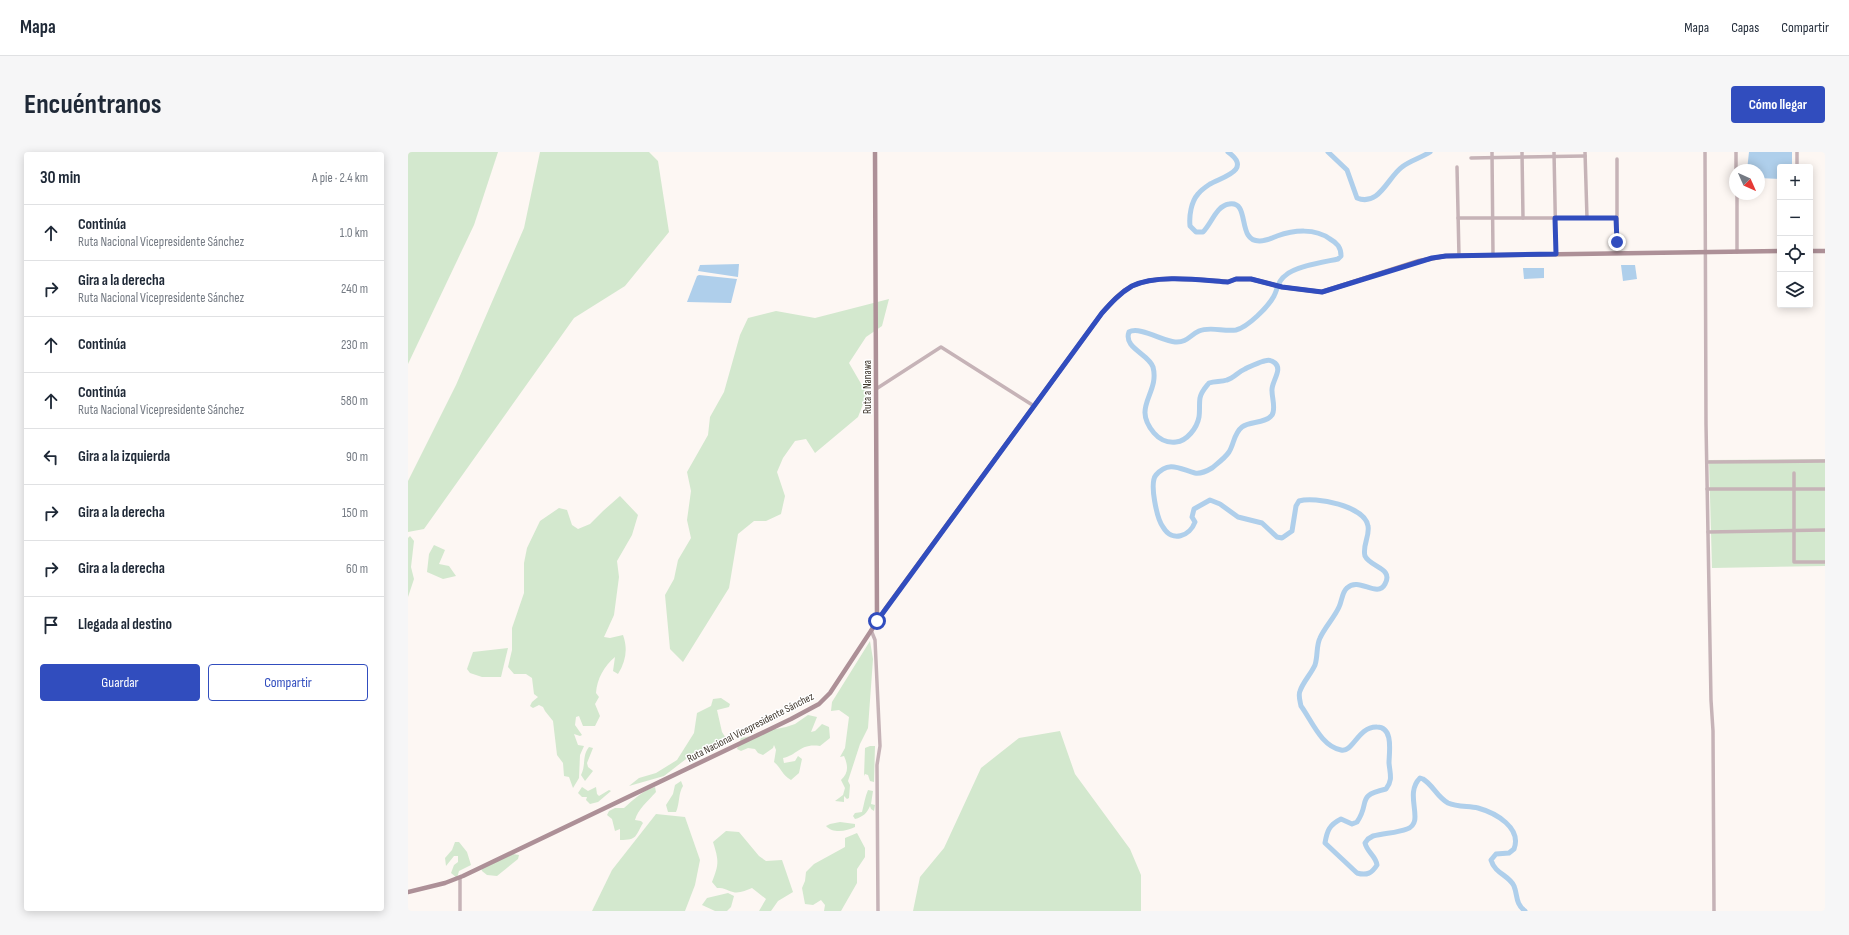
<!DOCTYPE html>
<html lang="es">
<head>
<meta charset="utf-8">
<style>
  :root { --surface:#fff; --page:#f6f6f7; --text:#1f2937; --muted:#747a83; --line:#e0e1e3; --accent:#314dbe }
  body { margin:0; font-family:"Sofia Sans Condensed",sans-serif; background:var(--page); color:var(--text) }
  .controls { position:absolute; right:12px; top:12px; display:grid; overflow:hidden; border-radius:4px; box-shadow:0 2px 10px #0003 }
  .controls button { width:36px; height:36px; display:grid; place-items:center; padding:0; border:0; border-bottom:1px solid var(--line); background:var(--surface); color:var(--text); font:20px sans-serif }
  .compass { position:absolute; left:1321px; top:12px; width:36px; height:36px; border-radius:50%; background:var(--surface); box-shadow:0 2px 10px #0003; rotate:135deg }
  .stop { position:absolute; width:12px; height:12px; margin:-9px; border:3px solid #314dbe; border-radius:50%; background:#fff }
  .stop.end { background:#314dbe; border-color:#fff; box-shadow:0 1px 4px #0008 }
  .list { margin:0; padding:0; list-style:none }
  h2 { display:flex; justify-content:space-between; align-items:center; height:52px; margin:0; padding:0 16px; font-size:17px }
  h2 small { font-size:13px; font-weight:400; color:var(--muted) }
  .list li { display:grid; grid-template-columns:26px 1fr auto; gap:12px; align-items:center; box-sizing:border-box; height:56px; padding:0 16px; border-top:1px solid var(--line) }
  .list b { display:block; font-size:15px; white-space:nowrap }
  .list p { margin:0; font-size:13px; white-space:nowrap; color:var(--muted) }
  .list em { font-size:13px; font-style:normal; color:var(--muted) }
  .actions { display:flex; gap:8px; padding:12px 16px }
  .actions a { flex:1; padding:9px 0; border:1px solid var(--accent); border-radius:4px; text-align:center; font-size:14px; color:var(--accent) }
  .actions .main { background:var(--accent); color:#fff }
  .icon { flex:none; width:22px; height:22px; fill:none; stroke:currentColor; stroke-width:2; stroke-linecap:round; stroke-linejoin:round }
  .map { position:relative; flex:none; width:1417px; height:759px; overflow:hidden; border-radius:4px }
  header { display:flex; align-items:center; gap:24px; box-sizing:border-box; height:56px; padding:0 20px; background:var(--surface); border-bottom:1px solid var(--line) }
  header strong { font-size:19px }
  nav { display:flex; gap:22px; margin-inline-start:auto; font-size:14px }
  .intro { display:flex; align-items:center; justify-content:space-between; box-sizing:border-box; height:96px; padding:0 24px }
  h1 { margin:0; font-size:28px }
  .button { padding:10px 18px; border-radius:4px; background:var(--accent); color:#fff; font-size:14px; font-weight:700 }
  main { display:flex; gap:24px; padding:0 24px }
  aside { flex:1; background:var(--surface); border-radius:4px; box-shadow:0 2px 10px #0003 }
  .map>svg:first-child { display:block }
  .green { fill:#d3e8ce }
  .water { fill:#afcfeb }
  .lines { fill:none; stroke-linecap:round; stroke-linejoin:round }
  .river { stroke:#afcfeb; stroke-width:5 }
  .street { stroke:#c6b3b7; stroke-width:3.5 }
  .secondary { stroke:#ad9097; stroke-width:4.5 }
  .route { stroke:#314dbe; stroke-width:5 }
  .labels { text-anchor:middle; stroke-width:3; stroke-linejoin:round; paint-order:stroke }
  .street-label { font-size:11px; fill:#3f362c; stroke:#fff }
</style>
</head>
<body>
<header>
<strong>Mapa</strong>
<nav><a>Mapa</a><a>Capas</a><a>Compartir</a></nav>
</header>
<div class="intro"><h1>Encuéntranos</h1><a class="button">Cómo llegar</a></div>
<main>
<aside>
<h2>30 min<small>A pie · 2.4 km</small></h2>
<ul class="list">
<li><svg class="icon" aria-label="ahead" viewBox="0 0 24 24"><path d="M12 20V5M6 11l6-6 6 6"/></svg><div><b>Continúa</b><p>Ruta Nacional Vicepresidente Sánchez</p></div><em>1.0 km</em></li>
<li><svg class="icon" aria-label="right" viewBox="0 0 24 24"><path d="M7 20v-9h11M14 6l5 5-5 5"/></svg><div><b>Gira a la derecha</b><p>Ruta Nacional Vicepresidente Sánchez</p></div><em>240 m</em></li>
<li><svg class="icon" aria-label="ahead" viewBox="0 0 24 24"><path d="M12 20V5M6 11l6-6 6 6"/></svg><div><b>Continúa</b></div><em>230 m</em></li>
<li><svg class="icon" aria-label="ahead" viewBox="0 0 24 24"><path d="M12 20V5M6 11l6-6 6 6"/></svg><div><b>Continúa</b><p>Ruta Nacional Vicepresidente Sánchez</p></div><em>580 m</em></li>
<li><svg class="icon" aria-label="left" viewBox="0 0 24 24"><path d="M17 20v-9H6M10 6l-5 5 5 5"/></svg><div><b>Gira a la izquierda</b></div><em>90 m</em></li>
<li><svg class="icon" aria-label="right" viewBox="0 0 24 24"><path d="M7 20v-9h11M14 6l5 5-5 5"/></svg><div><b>Gira a la derecha</b></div><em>150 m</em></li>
<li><svg class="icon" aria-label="right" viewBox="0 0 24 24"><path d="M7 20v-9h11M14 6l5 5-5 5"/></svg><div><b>Gira a la derecha</b></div><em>60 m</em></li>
<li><svg class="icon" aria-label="arrive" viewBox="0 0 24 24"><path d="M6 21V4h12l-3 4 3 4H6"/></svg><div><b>Llegada al destino</b></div></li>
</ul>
<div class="actions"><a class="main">Guardar</a><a>Compartir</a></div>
</aside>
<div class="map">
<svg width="1417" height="759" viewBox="0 0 1417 759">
  <rect width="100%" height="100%" fill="#fdf7f3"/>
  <g class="green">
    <polygon points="0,0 90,0 66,73 0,212"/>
    <polygon points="132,0 241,0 250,9 261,80 217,134 166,166 16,377 0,380 0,329 48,233 116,76"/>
    <polygon points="481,147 474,174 458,185 441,211 459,242 450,265 407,301 398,287 387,289 375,306 369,320 377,344 373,362 358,369 346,369 330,382 321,436 275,510 262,497 257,443 266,427 270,408 283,386 279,368 283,339 279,320 300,283 302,265 316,240 332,183 340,166 368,159 407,166"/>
    <polygon points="1417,307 1417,414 1304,416 1301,308"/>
    <path d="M 212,344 L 230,363 L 224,383 L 209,409 L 211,425 L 206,463 L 196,485 L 202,486 L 215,483 C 220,497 218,509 210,522 L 205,519 L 207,505 C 196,514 189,527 188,541 L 191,545 L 187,552 L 192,564 L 187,574 L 175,574 L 171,564 L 168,565 L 167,573 L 174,583 L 172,584 L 166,582 L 170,593 L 176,594 L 172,603 L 171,626 L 165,636 L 161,625 L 156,624 L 155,611 L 149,603 L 145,569 L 137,559 L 135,555 L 131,553 L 125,556 L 122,554 L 124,550 L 130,545 L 126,542 L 124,526 L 118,522 L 106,522 L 100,515 L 104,498 L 104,476 L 116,441 L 116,411 L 119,396 L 132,369 L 151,356 L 159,358 L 164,373 L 170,377 L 182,372 L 195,359 Z"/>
    <polygon points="2,384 6,389 3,415 6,427 0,445 0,386"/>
    <polygon points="26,393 37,398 31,412 41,414 48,424 35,427 19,420 21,402"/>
    <path d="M 462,489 L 465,507 L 460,576 L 452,592 L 440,629 L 442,633 L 441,646 L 439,647 L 436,644 L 436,650 L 427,649 L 435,643 L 437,636 L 433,628 C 441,621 440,613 436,604 L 432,605 L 437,596 L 441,565 L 431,558 L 423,559 L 424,550 Z"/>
    <polygon points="100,496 93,525 74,525 62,521 59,517 65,500"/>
    <polygon points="313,546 322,552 321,555 309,558 314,580 319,588 316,591 307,597 278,607 256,624 221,634 231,626 248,621 269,608 286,581 289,561 303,554 305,547"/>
    <path d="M 400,563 L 409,565 L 403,580 L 407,579 L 414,572 L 421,575 L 422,586 L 412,594 C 392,591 390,603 375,606 L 376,611 L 387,609 L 390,604 L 394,607 L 391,621 L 383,628 C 374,623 374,617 366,610 L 368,598 L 366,593 L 365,596 L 355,603 L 350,601 L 347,597 L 340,596 L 333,599 L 329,597 L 333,586 L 343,584 L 364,576 L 368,577 L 378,575 L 387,572 Z"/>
    <polygon points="652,579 667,622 722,697 733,723 733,759 505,759 512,725 536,696 573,616 611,586"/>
    <polygon points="462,594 467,594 466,630 462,629 460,623 457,622 456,624 457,596"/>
    <path d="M 181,595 L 185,596 L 179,611 L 180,615 L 185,619 L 177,629 L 173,623 C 178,614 174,603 181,595 Z"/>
    <path d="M 273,629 L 275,634 C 270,642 272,651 268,660 L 260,660 L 258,653 L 265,642 L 267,633 Z"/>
    <polygon points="174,635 180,639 188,635 189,642 191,644 201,638 203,639 190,650 182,652 178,648 179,645 174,645 170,641"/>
    <path d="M 247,635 L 248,640 C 240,649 230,657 227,668 L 233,669 L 235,671 C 227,684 230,688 212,688 L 212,677 L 207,679 L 204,667 L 199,663 L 201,659 L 207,656 L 216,656 C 226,647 236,638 247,635 Z"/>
    <path d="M 460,638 L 465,639 L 463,652 L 467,653 L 466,659 L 463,657 L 462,654 C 459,661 455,665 447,667 L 445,664 L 447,661 L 454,660 C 456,652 457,645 460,638 Z"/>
    <polygon points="248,662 277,665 292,708 287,733 277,759 184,759 204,718"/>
    <path d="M 432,670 L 447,672 L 447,675 C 439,679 425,682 418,674 L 422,672 Z"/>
    <path d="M 318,679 L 331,680 L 351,704 L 358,709 L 374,708 L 385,740 L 370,749 L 363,759 L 351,759 L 358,747 L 344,736 C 338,738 331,742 325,740 C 317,738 318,736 309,736 L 304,730 C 311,712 311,709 305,690 Z"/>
    <polygon points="449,681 457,696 457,705 449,717 449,731 433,759 416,759 417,753 413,748 405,753 397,752 394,736 397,729 398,720 406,712 437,695 437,686"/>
    <polygon points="47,690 51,690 59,700 63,713 51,719 49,726 43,721 46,713 50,710 50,704 46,704 38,714 37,706 44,698"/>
    <polygon points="105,702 111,703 110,707 89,724 79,723 74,719 73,716"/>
    <polygon points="320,741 326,744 323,755 319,759 307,759 294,753 299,746"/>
  </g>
  <g class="water">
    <polygon points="1341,0 1384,0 1384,15 1372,15 1372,27 1351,26 1351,18 1339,18"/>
    <polygon points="331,112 330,125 290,119 292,113"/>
    <polygon points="1213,113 1227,113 1229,127 1215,129"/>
    <polygon points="1115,116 1136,116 1136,126 1116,127"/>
    <polygon points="291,123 329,127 323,151 279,150 289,124"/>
  </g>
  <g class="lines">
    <g class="river">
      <path d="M 820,0 C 845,18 814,25 802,32 C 799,34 793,38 790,42 C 783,50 781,64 782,74 L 788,80 L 795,80 C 804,71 808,54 821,52 C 843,48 828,90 852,89 C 858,89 864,86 869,84 C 886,78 907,76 922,87 C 929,91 933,95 933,104 L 930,107 C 916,110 888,114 878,123 C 870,128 870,136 866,144 C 860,155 840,175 828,178 C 816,180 802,174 791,179 C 782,183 779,191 767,190 C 755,189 731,174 721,180 C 715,196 741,202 745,215 C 752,242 723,254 746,281 C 752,288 759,291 768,290 C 779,289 789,276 791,265 C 792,259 791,252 792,246 C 793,240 797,236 801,231 C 807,229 813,230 819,228 C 826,226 830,220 837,217 C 842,214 848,212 853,210 C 859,208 862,207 867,211 C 875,218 863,230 864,239 C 864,246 868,257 864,263 C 857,272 842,269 834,275 C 826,281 826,292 821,300 C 817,306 810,311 804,316 C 799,319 793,322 787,321 C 772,317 761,308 748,323 C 741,331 749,367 755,375 C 764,391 782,384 787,370 L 784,365 L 786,357 L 802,348 L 812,352 L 830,365 L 854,371 L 869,385 L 874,386 L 884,379 L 888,354 L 891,349 C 907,344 957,354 960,374 C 962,384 954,394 957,404 C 962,415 986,416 977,432 C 969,447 951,424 939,436 C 934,440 934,449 931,455 C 926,466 917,475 912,486 C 908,494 910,504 907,513 C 903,522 895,530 892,539 C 890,543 892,549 893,554 C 904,569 913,594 933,598 C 945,601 950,574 969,575 C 986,575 981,601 981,611 C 982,622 985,628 978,637 C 947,644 963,650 949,670 L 944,672 L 933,667 C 921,673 919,679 917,691 L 949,721 C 959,724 964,721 969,713 C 968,704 959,700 957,691 L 960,687 L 965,684 C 976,681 989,681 999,677 C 1018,670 995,643 1012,626 L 1015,627 C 1025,633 1029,645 1040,651 C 1049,655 1060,654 1070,656 C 1088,661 1114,676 1106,697 L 1101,701 L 1088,702 L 1083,708 C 1087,722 1101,723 1106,734 C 1110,744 1107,751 1117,759"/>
      <path d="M 920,0 L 939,18 L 949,46 C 971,55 980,25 994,15 C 1003,8 1013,6 1022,0"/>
    </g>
    <g class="street">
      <polyline points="1084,0 1085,103"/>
      <polyline points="1114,0 1115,66"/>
      <polyline points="1146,0 1148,102"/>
      <polyline points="1177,0 1179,66"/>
      <polyline points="1297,0 1298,272 1303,548 1305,579 1306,759"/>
      <polyline points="1328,0 1328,18"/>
      <polyline points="1389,0 1389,15"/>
      <polyline points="1063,6 1177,4"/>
      <polyline points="1049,15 1051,104"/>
      <polyline points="1329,42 1329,100"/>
      <polyline points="1050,66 1208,66"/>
      <polyline points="1209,90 1209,7"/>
      <polyline points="468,237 533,195 626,254"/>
      <polyline points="1300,310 1417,309"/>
      <polyline points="1386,321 1386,410 1417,410"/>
      <polyline points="1299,337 1417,337"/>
      <polyline points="1300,380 1417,378"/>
      <polyline points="463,478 467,488 472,594 469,613 470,759"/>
      <polyline points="52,726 52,759"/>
    </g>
    <g class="secondary">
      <polyline points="467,0 469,469"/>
      <polyline points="1402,99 1417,99"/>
      <path d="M 0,740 L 37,731 L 55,724 L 383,567 L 411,552 L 422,541 L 478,456 L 694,161 C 703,151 712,140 724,134 C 749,122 793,128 820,130 L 828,127 L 843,127 L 874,135 L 914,140 L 1011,109 L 1037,104 L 1372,99"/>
    </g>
  </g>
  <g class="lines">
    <path class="route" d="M 469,469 L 694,161 C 703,151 712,141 724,134 C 749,122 792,128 820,130 L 828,127 L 843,127 L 874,135 L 914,140 L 1024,106 L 1038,104 L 1148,102 L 1147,66 L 1208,66 L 1209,90"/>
  </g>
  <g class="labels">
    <g class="street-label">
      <text transform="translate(459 235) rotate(-90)" y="4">Ruta a Nanawa</text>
      <text transform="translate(342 575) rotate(-27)" y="4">Ruta Nacional Vicepresidente Sánchez</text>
    </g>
  </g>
</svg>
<div class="controls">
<button>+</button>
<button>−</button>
<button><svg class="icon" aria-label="locate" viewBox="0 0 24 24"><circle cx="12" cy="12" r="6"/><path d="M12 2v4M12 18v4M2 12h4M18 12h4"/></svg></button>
<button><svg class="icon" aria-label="layers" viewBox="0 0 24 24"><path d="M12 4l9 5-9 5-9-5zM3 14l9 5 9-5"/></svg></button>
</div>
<svg class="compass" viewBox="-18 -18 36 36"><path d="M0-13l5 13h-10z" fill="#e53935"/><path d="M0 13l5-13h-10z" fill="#747a83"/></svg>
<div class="stop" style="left:469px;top:469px"></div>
<div class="stop end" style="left:1209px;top:90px"></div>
</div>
</main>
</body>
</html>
